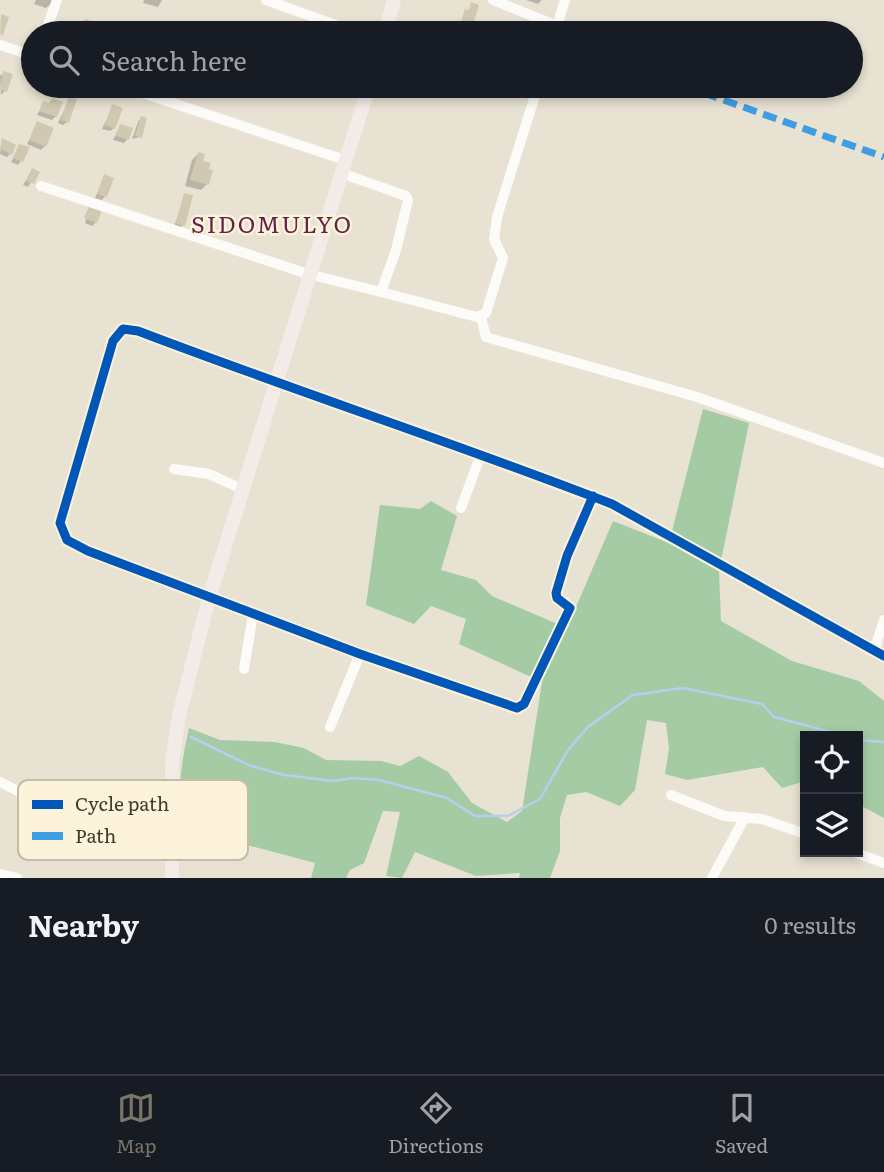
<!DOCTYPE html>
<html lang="en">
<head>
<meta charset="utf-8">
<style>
  :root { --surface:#171b24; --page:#242831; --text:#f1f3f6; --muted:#9ea1a6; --line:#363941; --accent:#7b7568 }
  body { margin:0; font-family:Literata,serif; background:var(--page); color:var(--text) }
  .controls { position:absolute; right:21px; bottom:21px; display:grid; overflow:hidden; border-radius:0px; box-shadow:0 4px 10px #0003 }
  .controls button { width:63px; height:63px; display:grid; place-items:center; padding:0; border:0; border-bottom:2px solid var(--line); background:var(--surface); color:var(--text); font:35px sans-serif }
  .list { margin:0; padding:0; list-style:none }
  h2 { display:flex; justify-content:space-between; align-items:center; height:91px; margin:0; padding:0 28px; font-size:30px }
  h2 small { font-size:23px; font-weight:400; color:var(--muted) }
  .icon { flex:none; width:38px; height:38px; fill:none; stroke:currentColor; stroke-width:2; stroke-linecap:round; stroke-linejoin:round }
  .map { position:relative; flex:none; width:884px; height:878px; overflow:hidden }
  .search { position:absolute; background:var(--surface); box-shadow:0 4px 10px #0003; left:21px; right:21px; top:21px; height:77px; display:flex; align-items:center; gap:18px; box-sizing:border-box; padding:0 24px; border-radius:38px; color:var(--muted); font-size:26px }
  .sheet { height:196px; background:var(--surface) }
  nav { display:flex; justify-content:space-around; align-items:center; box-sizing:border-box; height:98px; border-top:2px solid var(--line); background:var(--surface); font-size:19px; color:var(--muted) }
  nav a { display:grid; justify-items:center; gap:4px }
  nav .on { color:var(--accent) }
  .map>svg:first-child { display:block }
  .forest { fill:#a5cba5 }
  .shadow { fill:#0003 }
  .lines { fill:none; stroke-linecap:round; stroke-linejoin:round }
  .stream { stroke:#b8cef1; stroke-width:2.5 }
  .building { fill:#d1c8b1 }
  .minor { stroke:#fcfbf8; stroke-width:10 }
  .major { stroke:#f3ebe8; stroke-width:14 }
  .quiet { stroke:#3f9ee1; stroke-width:7; stroke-dasharray:14 7; stroke-linecap:butt }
  .cycleway-casing { stroke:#fdf3db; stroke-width:13 }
  .cycleway { stroke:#0057b8; stroke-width:9 }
  .labels { text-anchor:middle; stroke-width:5; stroke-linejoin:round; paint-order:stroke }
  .quarter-label { font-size:23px; letter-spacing:2px; fill:#612448; stroke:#fdf3db }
  .key { fill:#fdf3db; stroke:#c4bca7; stroke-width:2 }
  .key-label { font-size:19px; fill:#403a2f }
</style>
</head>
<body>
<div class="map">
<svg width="884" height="878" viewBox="0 0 884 878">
  <rect width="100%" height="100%" fill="#e8e2d2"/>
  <path class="forest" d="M 703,409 L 749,423 L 719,571 L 721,621 L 792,661 L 859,681 L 884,701 L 884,818 L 858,804 L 858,736 L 805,736 L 805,781 L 782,788 L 763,767 L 687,780 L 665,774 L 669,748 L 666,723 L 647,720 L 635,790 L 620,806 L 586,792 L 567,795 L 560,818 L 560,851 L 550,878 L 519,878 L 520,873 L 476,876 L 415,852 L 402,878 L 386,876 L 400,812 L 383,811 L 364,863 L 350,870 L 346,878 L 311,878 L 315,863 L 194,831 C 172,802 182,761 189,728 L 220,740 L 275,742 L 304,748 L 326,760 L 381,761 L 400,766 L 419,756 L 448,772 L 472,803 L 507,822 L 522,811 L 542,682 L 459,644 L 466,619 L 431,606 L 414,624 L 366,605 L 380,505 L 420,509 L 431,501 L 457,516 L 441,570 L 476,580 L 492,596 L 567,628 L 613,521 L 669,543 Z"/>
  <g class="shadow">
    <polygon points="36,0 55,0 46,8 34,4"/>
    <polygon points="144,0 162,0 158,7 143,3"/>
    <polygon points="526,0 542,0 538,4"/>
    <polygon points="466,11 469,30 463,33 457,31"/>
    <polygon points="4,73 5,91 1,95 0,76"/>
    <polygon points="162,86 174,86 168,97 160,94"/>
    <polygon points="70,98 67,122 63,125 58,123"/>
    <polygon points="52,100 56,116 52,120 37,115 44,103 48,104"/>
    <polygon points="113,106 114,128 110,131 102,129"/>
    <polygon points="141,118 140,137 132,139 138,122"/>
    <polygon points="38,123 45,146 41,150 27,144"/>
    <polygon points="120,126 127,139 124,143 113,140"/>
    <polygon points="2,140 10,154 7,157 0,154"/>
    <polygon points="20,146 21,161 18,165 11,162"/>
    <polygon points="198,154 207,184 201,190 185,186 192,160"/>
    <polygon points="32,170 37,173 28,187 23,185"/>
    <polygon points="105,176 105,196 102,200 95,198"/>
    <polygon points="185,195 183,225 179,229 174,227"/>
    <polygon points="89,208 96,222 92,226 85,223"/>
  </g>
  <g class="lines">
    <g class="stream">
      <polyline points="191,737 251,766 284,775 333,781 353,778 379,780 447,798 475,816 508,816 540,799 568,750 589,726 633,695 683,688 762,704 774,717 846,736"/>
      <polyline points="858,740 884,742"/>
    </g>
  </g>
  <g class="building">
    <polygon points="471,2 479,5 471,31 459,27 465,9 469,10"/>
    <polygon points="1,14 9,17 3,35 0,34"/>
    <polygon points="85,19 95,22 91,33 81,32"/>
    <polygon points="3,71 13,74 7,92 0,90"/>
    <polygon points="164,86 176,86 173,94 162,91"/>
    <polygon points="69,96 77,99 69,123 61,120"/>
    <polygon points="52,98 63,102 57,117 39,111 43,101 50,103"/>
    <polygon points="112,104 123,108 115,129 105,125"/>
    <polygon points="141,116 147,118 142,138 135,136"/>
    <polygon points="37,121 54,128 46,147 29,140"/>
    <polygon points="120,124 133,128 129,140 116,136"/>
    <polygon points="2,138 16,145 12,155 0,149"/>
    <polygon points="19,144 30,147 23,162 13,158"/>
    <polygon points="198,152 205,154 203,161 211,163 209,169 213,170 209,185 190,180"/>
    <polygon points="32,168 40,172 34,184 26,181"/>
    <polygon points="104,174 114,178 107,197 97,194"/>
    <polygon points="184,193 193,195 185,226 176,224"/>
    <polygon points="89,206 102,210 97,223 84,218"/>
  </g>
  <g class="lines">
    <g class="minor">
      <polyline points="266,0 358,33"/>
      <polyline points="493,0 555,25"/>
      <polyline points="45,33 57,0"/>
      <polyline points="555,33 565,0"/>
      <polyline points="0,45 33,56"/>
      <polyline points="121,86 345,160"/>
      <polyline points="41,186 308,274 381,292 396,250 408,200 406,196 341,173"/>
      <polyline points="381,292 477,317 486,313 503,258 494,239 497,217 538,86"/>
      <polyline points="481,317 486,337 697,397 884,463"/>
      <polyline points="174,469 209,474 242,489"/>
      <path d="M 593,496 L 567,556 L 556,593 L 557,598 L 570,608 L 524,704 L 517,708 L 360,654 L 88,551 L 67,540 L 60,523 L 113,341 L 123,329 L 138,331 C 295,391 455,443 612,504 L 884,656"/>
      <polyline points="461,508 481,454"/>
      <polyline points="874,651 884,620"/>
      <polyline points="244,669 253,614"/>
      <polyline points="330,727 360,654"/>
      <polyline points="0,782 51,808 78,808 173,839"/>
      <polyline points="671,795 724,816 762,819 805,834"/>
      <polyline points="854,852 884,863"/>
      <polyline points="0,874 17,878"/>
      <polyline points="712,878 745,817"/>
    </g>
    <g class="major">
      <polyline points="385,33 394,0"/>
      <polyline points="172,878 172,762 179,716 209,598 369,86"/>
    </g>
    <polyline class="quiet" points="684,86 884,157"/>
    <g class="cycleway-casing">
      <path id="cycleway" d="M 593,496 L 567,556 L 556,593 L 557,598 L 570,608 L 524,704 L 517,708 L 360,654 L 88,551 L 67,540 L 60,523 L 113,341 L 123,329 L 138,331 C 295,391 455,443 612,504 L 884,656"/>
    </g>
    <use href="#cycleway" class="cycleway"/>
  </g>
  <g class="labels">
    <g class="quarter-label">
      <text x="272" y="233">SIDOMULYO</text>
    </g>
  </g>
  <rect x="18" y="780" width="230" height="80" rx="10" class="key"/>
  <rect x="32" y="800" width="31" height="9" fill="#0057b8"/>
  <rect x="32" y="832" width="31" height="8" fill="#3f9ee1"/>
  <g class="key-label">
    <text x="75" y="811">Cycle path</text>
    <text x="75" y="843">Path</text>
  </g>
</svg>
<div class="controls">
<button><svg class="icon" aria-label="locate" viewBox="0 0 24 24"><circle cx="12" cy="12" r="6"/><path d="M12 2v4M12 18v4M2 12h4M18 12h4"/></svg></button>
<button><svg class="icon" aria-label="layers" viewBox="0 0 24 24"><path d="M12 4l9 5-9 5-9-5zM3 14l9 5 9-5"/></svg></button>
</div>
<div class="search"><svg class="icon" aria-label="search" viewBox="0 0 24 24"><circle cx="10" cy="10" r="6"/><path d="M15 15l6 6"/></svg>Search here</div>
</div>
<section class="sheet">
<h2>Nearby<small>0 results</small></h2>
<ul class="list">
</ul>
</section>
<nav>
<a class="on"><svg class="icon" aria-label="map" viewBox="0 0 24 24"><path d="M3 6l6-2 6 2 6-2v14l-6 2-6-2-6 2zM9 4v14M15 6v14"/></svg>Map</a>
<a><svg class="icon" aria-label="directions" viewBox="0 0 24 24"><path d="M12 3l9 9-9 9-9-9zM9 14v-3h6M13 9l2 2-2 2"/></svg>Directions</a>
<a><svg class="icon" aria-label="saved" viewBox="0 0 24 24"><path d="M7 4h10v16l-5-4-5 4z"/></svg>Saved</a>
</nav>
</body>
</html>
